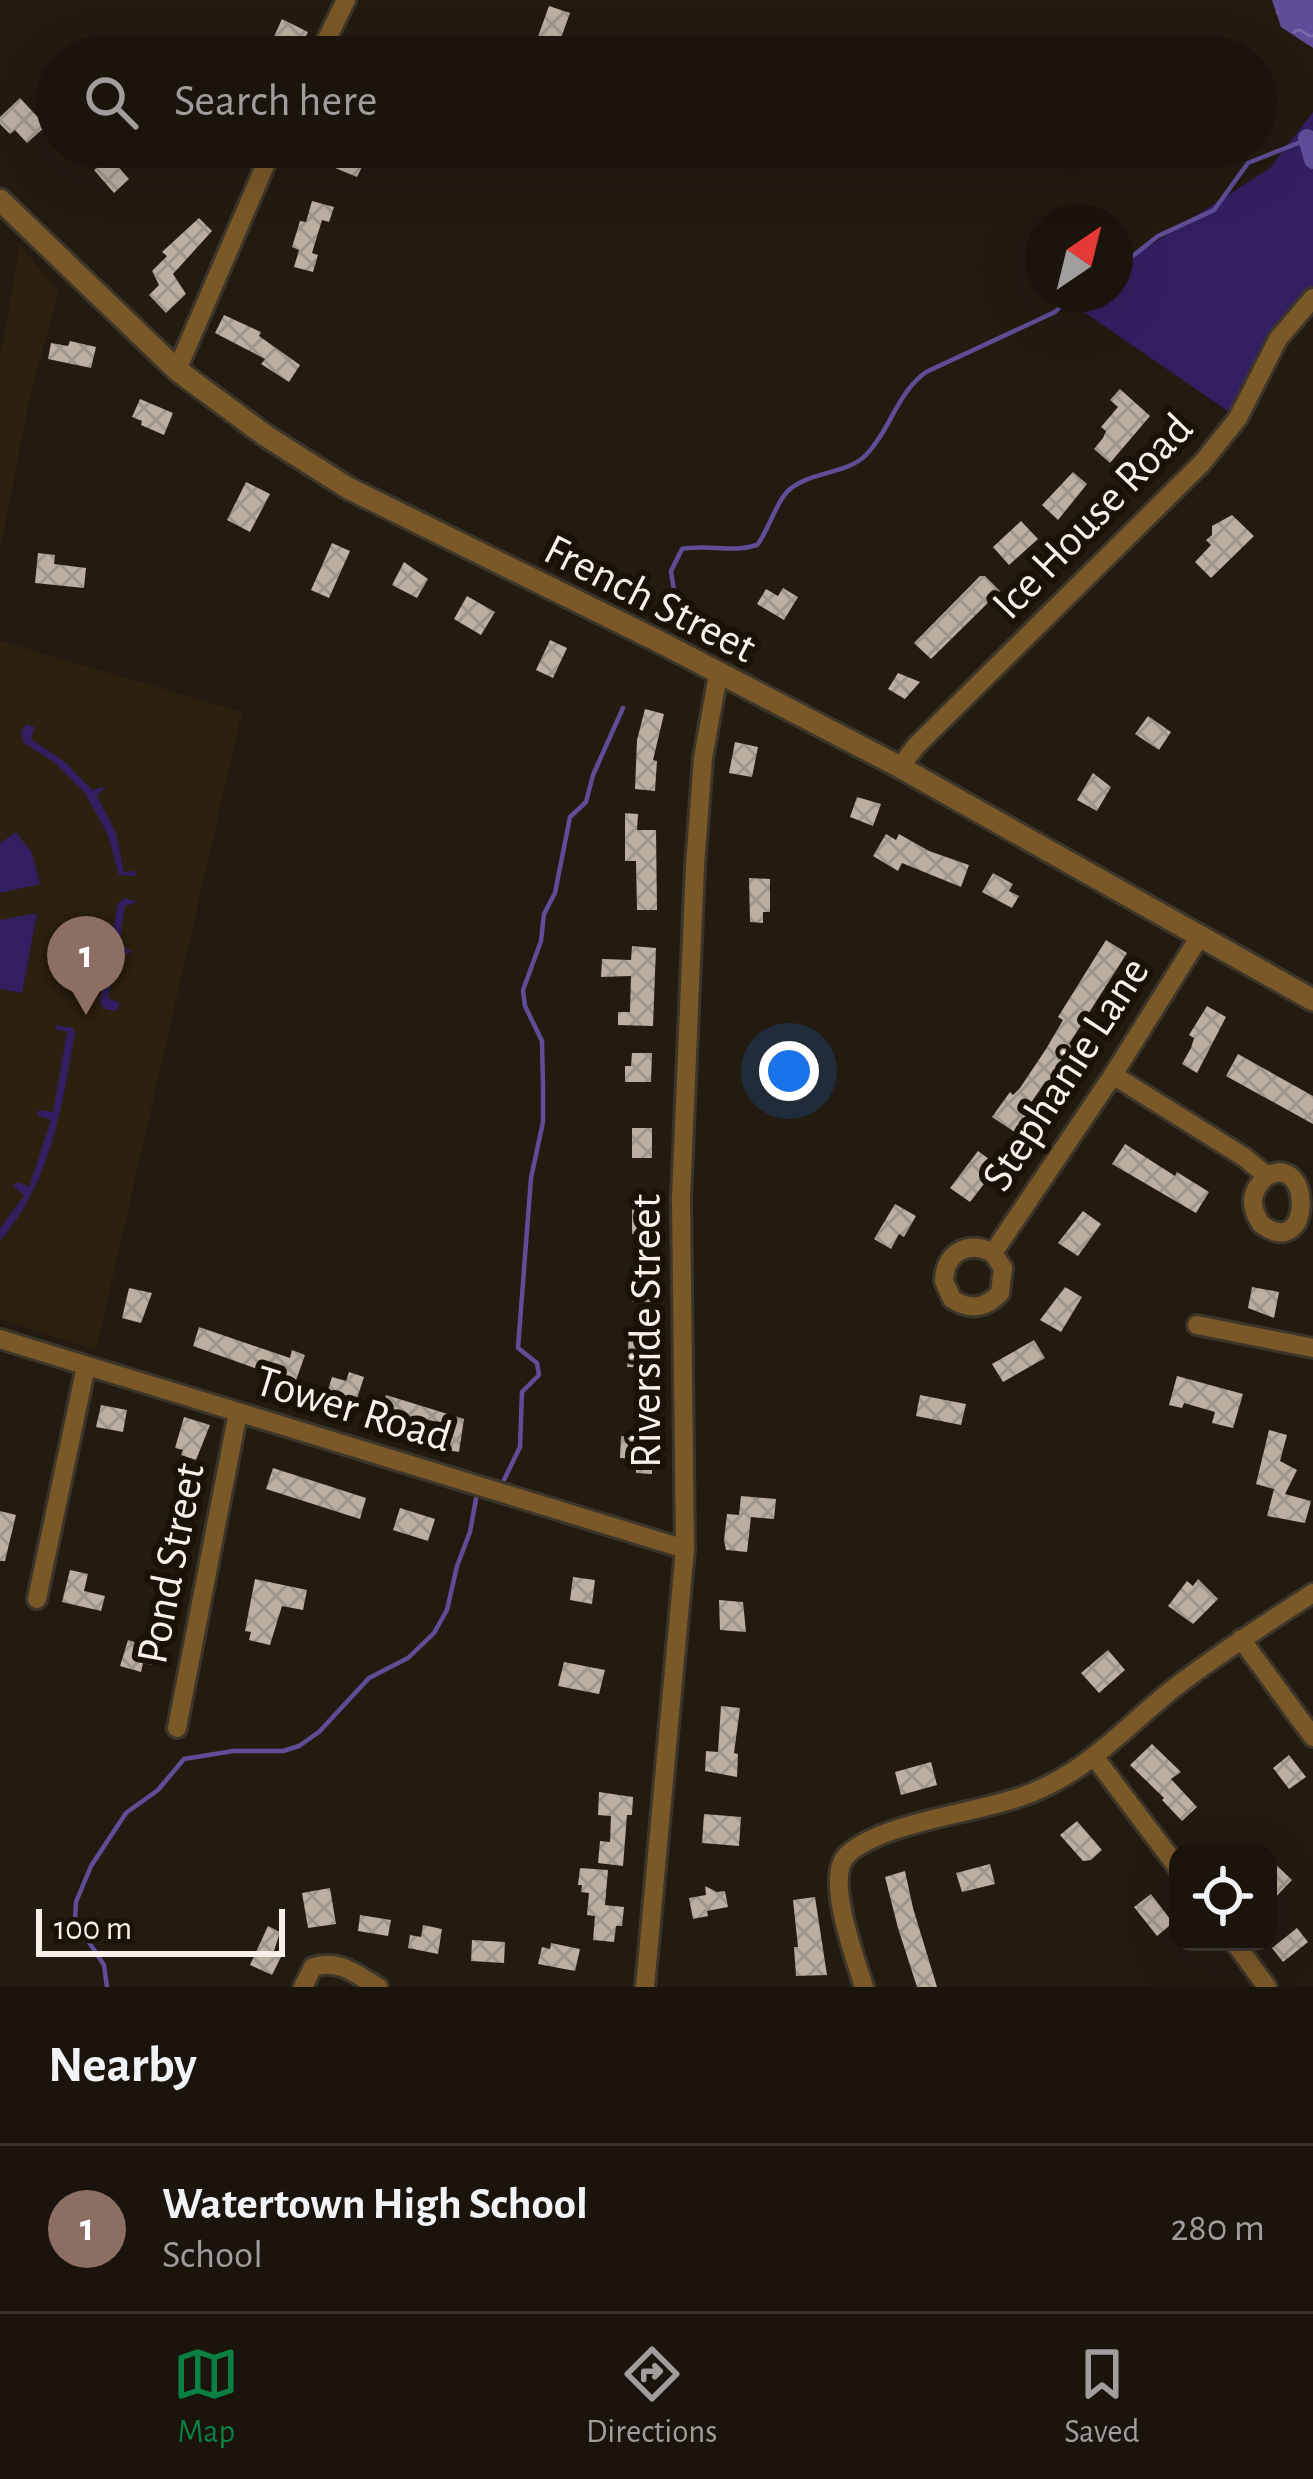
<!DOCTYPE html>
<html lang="en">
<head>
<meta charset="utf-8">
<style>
  :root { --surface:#1a140c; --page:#231d15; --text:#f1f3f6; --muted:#9f9e9d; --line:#38332d; --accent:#0b8043 }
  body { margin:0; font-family:"Alegreya Sans",sans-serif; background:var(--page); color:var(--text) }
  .controls { position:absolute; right:36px; bottom:36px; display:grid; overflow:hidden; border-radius:24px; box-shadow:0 12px 48px #0002 }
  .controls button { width:108px; height:108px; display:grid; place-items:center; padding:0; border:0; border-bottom:3px solid var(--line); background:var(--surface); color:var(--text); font:60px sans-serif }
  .compass { position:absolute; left:1025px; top:204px; width:108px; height:108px; border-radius:50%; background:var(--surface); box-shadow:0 12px 48px #0002; rotate:35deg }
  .scale { position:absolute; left:36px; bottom:30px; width:249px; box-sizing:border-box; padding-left:12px; border:6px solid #f7f1ea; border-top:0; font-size:33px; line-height:42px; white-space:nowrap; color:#f7f1ea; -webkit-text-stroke:9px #1a1207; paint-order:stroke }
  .you { position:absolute; left:789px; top:1071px; width:42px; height:42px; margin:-30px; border:9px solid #fff; border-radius:50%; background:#1a73e8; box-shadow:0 0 0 18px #1a73e833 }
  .badge { display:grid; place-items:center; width:78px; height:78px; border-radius:50%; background:var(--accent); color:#fff; font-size:39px; font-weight:700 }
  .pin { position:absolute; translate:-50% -99px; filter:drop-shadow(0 3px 6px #0008) }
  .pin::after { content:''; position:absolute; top:63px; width:42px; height:36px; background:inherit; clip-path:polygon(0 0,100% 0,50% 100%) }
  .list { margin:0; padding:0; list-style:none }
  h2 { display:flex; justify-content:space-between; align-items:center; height:156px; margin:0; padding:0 48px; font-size:51px }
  h2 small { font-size:39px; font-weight:400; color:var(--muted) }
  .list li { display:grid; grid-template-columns:78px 1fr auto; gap:36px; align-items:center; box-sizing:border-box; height:168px; padding:0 48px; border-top:3px solid var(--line) }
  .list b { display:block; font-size:45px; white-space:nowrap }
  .list p { margin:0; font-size:39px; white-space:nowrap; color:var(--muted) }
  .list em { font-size:39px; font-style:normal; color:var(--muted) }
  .icon { flex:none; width:66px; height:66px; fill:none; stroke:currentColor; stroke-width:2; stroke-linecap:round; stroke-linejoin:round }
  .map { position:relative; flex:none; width:1313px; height:1987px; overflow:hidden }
  .search { position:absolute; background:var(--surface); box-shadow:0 12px 48px #0002; left:36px; right:36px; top:36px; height:132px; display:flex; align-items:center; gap:30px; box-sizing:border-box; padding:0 42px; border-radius:66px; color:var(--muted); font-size:45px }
  .sheet { height:324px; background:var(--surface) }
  nav { display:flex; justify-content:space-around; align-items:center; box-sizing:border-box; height:168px; border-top:3px solid var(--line); background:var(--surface); font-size:33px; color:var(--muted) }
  nav a { display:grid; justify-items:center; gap:6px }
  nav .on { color:var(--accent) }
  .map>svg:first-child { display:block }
  .built { fill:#2c200f }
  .green { fill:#321f61 }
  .water { fill:url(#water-ripples) }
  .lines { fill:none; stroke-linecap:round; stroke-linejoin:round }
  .stream { stroke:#5f4e97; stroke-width:4.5 }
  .canal { stroke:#5f4e97; stroke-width:18 }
  .building { fill:url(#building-cross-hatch) }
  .minor-casing { stroke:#3c352a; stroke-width:24 }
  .tertiary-casing { stroke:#3c352a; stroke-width:27 }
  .minor { stroke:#7a5828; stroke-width:18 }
  .tertiary { stroke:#7a5828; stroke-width:21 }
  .labels { text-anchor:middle; stroke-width:12; stroke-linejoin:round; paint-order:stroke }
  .street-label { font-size:45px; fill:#f7f1ea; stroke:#1a1207 }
</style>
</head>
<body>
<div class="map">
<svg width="1313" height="1987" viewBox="0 0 1313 1987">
  <defs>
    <pattern id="water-ripples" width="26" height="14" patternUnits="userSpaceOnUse" patternTransform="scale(3)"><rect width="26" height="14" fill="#5f4e97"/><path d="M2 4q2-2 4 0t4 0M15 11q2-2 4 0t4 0" fill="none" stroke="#7768a6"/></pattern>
    <pattern id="building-cross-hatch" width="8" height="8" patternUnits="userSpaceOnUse" patternTransform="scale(3)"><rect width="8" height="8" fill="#baafa1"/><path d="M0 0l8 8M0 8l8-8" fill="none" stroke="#9e958a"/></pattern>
  </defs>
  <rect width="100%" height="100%" fill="#231b10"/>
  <g class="built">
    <polygon points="20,245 58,292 30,398 0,550 0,358"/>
    <polygon points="0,641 242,712 96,1350 0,1319"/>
  </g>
  <g class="green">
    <polygon points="1313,112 1313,298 1238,418 1068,301 1079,294 1115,294 1115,268 1270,168"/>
    <polygon points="27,724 35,727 31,739 65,762 92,790 106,786 97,796 116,833 124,872 135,871 136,876 119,875 108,835 85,793 55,763 23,742 21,731"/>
    <polygon points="16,832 32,853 40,884 0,893 0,843"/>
    <polygon points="125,898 138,902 125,906 119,945 131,950 129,954 118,953 108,998 120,1003 116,1011 105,1009 100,1003 118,903"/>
    <polygon points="37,913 22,993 0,989 0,920"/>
    <path d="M 55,1025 L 73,1028 L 75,1033 C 61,1109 52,1180 0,1241 L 0,1228 L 24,1196 L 13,1186 L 18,1182 L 29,1187 L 51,1120 L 37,1115 L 39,1110 L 53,1112 L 67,1032 L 56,1029 Z"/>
  </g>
  <polygon class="water" points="1272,0 1313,0 1313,48 1281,27"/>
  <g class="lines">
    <g class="stream">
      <polyline points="1115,259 1129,259 1158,236 1214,210 1248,163 1313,137"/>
      <path d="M 676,604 L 671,571 L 682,549 C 708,544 733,553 757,545 C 769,530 776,501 790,489 C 812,471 847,474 866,455 C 891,429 896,394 926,372 L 1055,312 L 1073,294"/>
      <polyline points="503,1482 520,1447 522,1392 539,1375 537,1363 518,1348 531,1178 543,1122 543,1087 542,1041 525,1006 523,990 541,941 544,914 555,893 570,817 586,802 593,775 623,708"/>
      <polyline points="107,1987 104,1965 75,1921 76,1902 91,1866 126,1813 158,1790 184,1759 233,1751 283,1751 299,1746 319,1732 369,1678 408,1658 434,1633 447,1610 457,1566 470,1532 476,1499"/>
    </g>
    <polyline class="canal" points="1307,138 1313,160"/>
  </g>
  <g class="building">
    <polygon points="549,6 570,13 557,49 536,42"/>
    <polygon points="282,19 308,32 300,49 295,46 290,57 272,57 278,44 272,41"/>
    <polygon points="20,98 46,126 27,143 15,130 10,134 0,124 0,117"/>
    <polygon points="339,147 364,147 358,160 364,163 357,177 330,166"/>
    <polygon points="110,157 129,179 114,193 94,170"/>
    <polygon points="312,201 334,207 329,222 322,220 312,253 318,255 313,272 294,267 299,250 292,247 300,221 306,222"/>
    <polygon points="199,218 212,231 173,274 186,294 166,313 149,295 159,285 152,271 167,256 162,252"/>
    <polygon points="224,315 261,332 259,336 300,365 289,382 261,364 265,359 215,333"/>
    <polygon points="70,341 96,347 91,368 48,359 51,343 68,346"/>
    <polygon points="1120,389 1150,416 1110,463 1094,449 1103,438 1106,431 1101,427 1118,407 1110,400"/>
    <polygon points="140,399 173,413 164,435 141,425 142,421 132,417"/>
    <polygon points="1073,472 1087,484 1058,520 1042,505"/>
    <polygon points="246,482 270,494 250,532 227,520"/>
    <polygon points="1232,515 1254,536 1211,578 1195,562 1211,545 1206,540 1212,535 1212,526"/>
    <polygon points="1021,521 1038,539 1009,565 993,547"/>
    <polygon points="332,543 350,551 329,598 311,590"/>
    <polygon points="38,553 55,555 54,564 86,568 84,588 35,583"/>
    <polygon points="404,562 428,579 417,598 392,585"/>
    <polygon points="980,576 985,576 1000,591 931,659 914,643"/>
    <polygon points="783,588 798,597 784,620 757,604 766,589 778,596"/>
    <polygon points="467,596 495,612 481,635 454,619"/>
    <polygon points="550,640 567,648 553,678 536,670"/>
    <polygon points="898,673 920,682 905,699 888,689"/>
    <polygon points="645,709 664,714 653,760 657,761 655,791 635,789 637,740"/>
    <polygon points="1148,716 1171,732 1159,750 1135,734"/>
    <polygon points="735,742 758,747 752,777 729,773"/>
    <polygon points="1093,773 1111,787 1097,811 1077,800"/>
    <polygon points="857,797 881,804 873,826 850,817"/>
    <polygon points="625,813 638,814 637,830 656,830 657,910 637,910 636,861 625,861"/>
    <polygon points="886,834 896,840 899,834 929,851 969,865 961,887 902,863 898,871 873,856"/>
    <polygon points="993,873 1013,884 1009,891 1019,896 1012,908 982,892"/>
    <polygon points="749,878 770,879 770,912 763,912 763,923 750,922"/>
    <polygon points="1106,940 1127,953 1069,1044 1072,1046 1049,1083 1046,1081 1026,1110 1030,1113 1016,1133 992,1117 1010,1092 1013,1095 1020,1088 1046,1049 1063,1020 1058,1017"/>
    <polygon points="632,946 656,948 653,1026 618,1025 618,1012 630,1012 631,976 601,977 602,959 631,960"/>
    <polygon points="1207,1006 1226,1017 1197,1073 1182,1064 1191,1048 1194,1038 1189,1035"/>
    <polygon points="632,1053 652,1053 651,1082 625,1082 625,1066 631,1066"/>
    <polygon points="1238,1054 1313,1096 1313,1124 1226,1076"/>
    <rect x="632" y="1128" width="20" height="30"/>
    <polygon points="1125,1144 1175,1176 1177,1172 1209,1192 1196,1213 1112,1164"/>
    <polygon points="978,1151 993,1162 982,1176 987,1180 970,1202 950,1188"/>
    <polygon points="632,1201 653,1202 652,1234 632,1234"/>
    <polygon points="895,1204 916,1216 904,1237 899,1234 891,1249 874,1239"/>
    <polygon points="1083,1211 1101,1224 1078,1256 1058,1243"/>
    <polygon points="633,1264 654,1264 653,1302 632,1302"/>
    <polygon points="1065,1287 1082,1297 1061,1332 1040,1320"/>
    <polygon points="1252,1287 1279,1292 1274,1318 1248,1308"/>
    <polygon points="129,1288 152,1293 141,1323 122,1318"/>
    <polygon points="199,1327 290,1358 292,1350 305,1355 293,1389 264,1378 266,1372 193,1346"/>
    <polygon points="629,1331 651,1332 650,1368 627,1367"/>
    <polygon points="1034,1340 1045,1358 1003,1382 992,1364"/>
    <polygon points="349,1372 364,1377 354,1408 325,1399 332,1377 346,1381"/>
    <polygon points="1177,1376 1243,1394 1233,1428 1212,1423 1215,1412 1184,1403 1182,1408 1169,1405"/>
    <polygon points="386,1395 464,1419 459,1452 441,1449 446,1423 410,1417 407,1426 379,1417"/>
    <polygon points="920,1395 966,1404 961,1425 916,1416"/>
    <polygon points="101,1405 127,1410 123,1432 96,1427"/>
    <polygon points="184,1417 210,1425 196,1460 181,1455 183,1450 175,1448"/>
    <polygon points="1269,1430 1287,1435 1280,1461 1297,1470 1285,1494 1311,1501 1305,1523 1267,1516 1274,1489 1256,1484"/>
    <polygon points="621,1436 652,1441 652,1474 636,1473 636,1459 620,1458"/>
    <polygon points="273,1468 366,1498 360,1519 266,1489"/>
    <polygon points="741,1496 776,1499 774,1519 751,1517 747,1552 726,1550 724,1540 727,1514 739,1515"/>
    <polygon points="400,1508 435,1519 428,1541 393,1530"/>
    <polygon points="0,1511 16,1515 5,1561 0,1561"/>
    <polygon points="70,1570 88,1574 84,1591 105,1596 101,1611 62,1602"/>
    <polygon points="573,1577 595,1580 592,1604 570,1600"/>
    <polygon points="255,1579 307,1590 303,1610 282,1606 270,1645 249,1640 251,1632 245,1631"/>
    <polygon points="1198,1579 1218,1599 1193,1624 1168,1606 1187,1581 1193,1586"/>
    <polygon points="719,1600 743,1602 746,1632 720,1630"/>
    <polygon points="128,1640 148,1646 146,1654 152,1665 143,1663 141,1672 120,1666"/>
    <polygon points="1108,1650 1125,1670 1099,1693 1081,1673"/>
    <polygon points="564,1662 605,1670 599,1694 558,1686"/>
    <polygon points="721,1706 740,1708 734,1753 738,1754 737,1777 705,1771 706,1751 718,1752"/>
    <polygon points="1152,1744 1181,1772 1171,1779 1197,1807 1182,1821 1162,1800 1164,1798 1130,1765"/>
    <polygon points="1289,1755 1306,1777 1289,1789 1273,1768"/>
    <polygon points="931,1762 937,1785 901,1795 895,1772"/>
    <polygon points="599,1792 633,1797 632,1815 627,1815 623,1866 598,1863 600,1841 610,1842 611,1816 598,1815"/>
    <polygon points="704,1814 741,1817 739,1846 702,1843"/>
    <polygon points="1077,1821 1102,1850 1091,1860 1083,1861 1060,1835"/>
    <polygon points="1268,1857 1292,1880 1268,1905"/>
    <polygon points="990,1864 995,1884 962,1892 956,1873"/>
    <polygon points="580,1868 608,1870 605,1905 624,1907 622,1926 616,1926 614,1942 593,1940 595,1916 587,1915 589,1893 581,1892 582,1885 578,1885"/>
    <polygon points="905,1871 913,1908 937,1987 917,1987 898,1928 885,1877"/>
    <polygon points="705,1886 717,1892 725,1891 728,1907 707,1911 708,1916 693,1919 689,1898 706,1895"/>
    <polygon points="330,1888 336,1924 308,1928 302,1893"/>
    <polygon points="1151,1894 1173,1923 1157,1936 1134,1907"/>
    <polygon points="815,1897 827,1975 796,1976 794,1947 798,1947 793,1900"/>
    <polygon points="360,1915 391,1920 388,1936 358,1931"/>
    <polygon points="423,1925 442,1929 438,1954 408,1948 410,1935 421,1937"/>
    <polygon points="268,1926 280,1932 274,1951 282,1955 272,1975 250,1965"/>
    <polygon points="1297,1928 1308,1942 1283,1962 1272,1948"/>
    <polygon points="472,1940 505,1942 504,1963 471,1961"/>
    <polygon points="551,1943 580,1949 575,1971 538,1964 542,1947 550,1949"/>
  </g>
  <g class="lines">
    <g class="minor-casing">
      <g id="minor">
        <polyline points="318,57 346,0"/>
        <polyline points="177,370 273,147"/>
        <polyline points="900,767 916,746 1202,463 1238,418 1278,339 1313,298"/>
        <path d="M 1113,1075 L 1244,1157 L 1267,1176 C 1250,1191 1249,1206 1261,1224 C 1313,1263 1313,1151 1267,1176"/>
        <path d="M 993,1253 C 968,1240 945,1252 944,1281 L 952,1299 C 970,1311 986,1308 1000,1293 L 1003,1268 L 993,1253 L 1113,1075 L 1200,936"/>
        <polyline points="1197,1325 1313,1348"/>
        <polyline points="0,1339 685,1549"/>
        <polyline points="37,1599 86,1366"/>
        <polyline points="1241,1639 1313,1737"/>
        <polyline points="177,1728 238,1412"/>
        <polyline points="1096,1759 1178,1868"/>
        <polyline points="1234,1942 1267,1987"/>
        <path d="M 303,1987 L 313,1967 C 339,1959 356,1974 378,1987"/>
        <polyline points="645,1987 685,1549 681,1198 695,866 703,758 718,675"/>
        <path d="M 864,1987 C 856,1960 824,1877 847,1855 C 880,1823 975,1813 1020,1797 C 1083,1776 1120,1732 1169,1692 C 1215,1656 1264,1625 1313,1593"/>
      </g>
    </g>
    <g class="tertiary-casing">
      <polyline id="tertiary" points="0,200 177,370 266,436 348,488 658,641 900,767 1313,1000"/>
    </g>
    <use href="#minor" class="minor"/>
    <use href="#tertiary" class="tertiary"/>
  </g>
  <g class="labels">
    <g class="street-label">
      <text transform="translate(1091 515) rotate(-46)" y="16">Ice House Road</text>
      <text transform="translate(651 597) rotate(27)" y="16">French Street</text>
      <text transform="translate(1064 1073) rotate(-57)" y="16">Stephanie Lane</text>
      <text transform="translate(644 1331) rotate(-90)" y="16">Riverside Street</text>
      <text transform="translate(354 1407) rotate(17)" y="16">Tower Road</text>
      <text transform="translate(169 1563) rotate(-79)" y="16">Pond Street</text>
    </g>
  </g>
</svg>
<div class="controls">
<button><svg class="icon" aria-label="locate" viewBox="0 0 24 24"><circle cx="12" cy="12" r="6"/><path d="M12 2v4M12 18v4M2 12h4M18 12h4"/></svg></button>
</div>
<svg class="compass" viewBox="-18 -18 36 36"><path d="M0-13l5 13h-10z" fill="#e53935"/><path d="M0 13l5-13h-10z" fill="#9f9e9d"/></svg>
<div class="scale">100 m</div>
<div class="you"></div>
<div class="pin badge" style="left:86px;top:1015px;background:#8d6e63">1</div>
<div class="search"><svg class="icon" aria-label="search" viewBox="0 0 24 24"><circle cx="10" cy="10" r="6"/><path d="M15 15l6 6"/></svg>Search here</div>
</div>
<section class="sheet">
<h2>Nearby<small></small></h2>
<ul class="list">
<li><span class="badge" style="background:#8d6e63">1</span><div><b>Watertown High School</b><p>School</p></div><em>280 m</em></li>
</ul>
</section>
<nav>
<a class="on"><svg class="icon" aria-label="map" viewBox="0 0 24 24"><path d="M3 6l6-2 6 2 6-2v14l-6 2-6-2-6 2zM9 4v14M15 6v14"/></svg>Map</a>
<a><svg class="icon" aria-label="directions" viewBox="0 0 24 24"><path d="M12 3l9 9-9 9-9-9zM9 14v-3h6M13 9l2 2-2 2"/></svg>Directions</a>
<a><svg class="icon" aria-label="saved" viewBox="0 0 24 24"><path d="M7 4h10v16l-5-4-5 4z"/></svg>Saved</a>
</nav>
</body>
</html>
